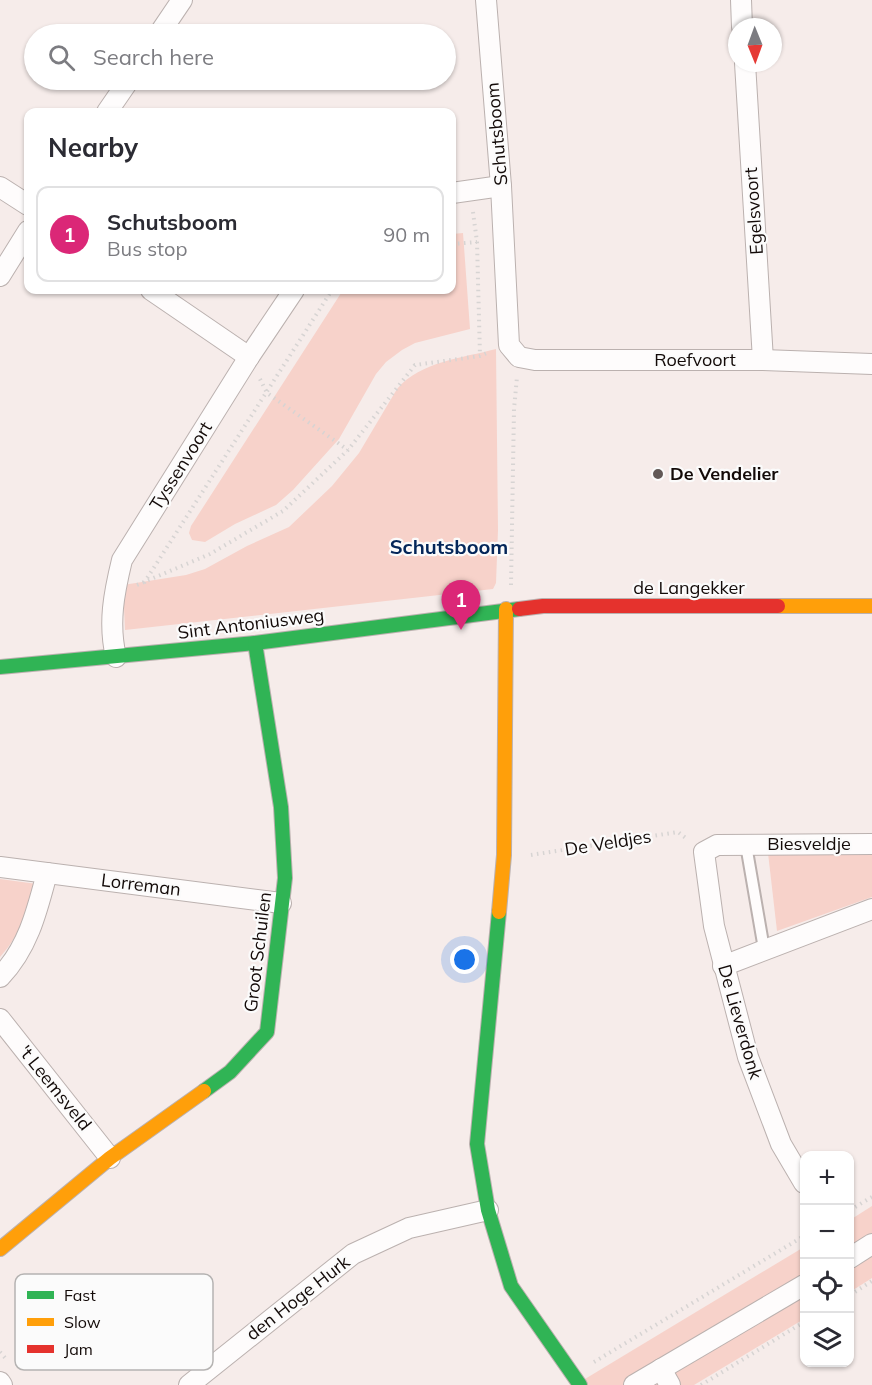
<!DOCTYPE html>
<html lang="en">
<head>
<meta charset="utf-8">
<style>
  :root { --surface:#fff; --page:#f2f2f3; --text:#2b2b33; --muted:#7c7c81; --line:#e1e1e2; --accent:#db2777 }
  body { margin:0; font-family:Mulish,sans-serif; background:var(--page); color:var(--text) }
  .controls { position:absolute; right:18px; bottom:18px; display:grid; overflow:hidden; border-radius:12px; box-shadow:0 2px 4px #0004 }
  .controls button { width:54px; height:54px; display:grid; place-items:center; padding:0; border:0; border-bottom:2px solid var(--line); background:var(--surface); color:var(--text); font:30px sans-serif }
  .compass { position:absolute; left:728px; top:18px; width:54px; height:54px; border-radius:50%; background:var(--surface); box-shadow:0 2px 4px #0004; rotate:179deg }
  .you { position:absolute; left:465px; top:960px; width:21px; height:21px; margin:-15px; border:4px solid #fff; border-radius:50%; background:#1a73e8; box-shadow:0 0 0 9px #1a73e833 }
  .badge { display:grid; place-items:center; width:39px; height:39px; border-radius:50%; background:var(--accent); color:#fff; font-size:20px; font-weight:700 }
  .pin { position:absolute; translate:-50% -50px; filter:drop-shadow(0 2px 3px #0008) }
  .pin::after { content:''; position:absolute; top:32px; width:21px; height:18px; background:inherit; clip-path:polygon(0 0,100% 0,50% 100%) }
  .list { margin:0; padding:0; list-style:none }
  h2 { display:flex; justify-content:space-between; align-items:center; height:78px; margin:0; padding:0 24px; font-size:26px }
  h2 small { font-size:20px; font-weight:400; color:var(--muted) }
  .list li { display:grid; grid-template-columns:39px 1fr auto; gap:18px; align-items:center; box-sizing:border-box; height:96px; margin:0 12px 12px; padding:0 12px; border:2px solid var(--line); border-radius:12px }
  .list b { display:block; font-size:22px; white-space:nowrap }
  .list p { margin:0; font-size:20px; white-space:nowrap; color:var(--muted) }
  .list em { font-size:20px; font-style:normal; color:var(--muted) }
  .icon { flex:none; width:33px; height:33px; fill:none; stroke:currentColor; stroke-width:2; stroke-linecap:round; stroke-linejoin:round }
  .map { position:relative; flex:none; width:872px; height:1385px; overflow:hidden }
  .search { position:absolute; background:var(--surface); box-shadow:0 2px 4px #0004; left:24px; top:24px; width:432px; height:66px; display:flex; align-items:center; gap:15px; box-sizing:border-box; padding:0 21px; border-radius:33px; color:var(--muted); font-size:22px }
  .panel { position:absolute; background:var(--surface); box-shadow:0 2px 4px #0004; left:24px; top:108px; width:432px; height:186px; border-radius:12px }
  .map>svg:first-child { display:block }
  .green { fill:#f7d2ca }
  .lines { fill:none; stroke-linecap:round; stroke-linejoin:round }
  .lane-casing { stroke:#bbb1af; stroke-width:14 }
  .street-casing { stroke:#bbb1af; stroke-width:22 }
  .fast-casing { stroke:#bbb1af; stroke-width:16 }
  .slow-casing { stroke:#bbb1af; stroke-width:16 }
  .jam-casing { stroke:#bbb1af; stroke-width:16 }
  .path { stroke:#d7d4d3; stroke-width:4; stroke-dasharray:1.5 4.5; stroke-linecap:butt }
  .lane { stroke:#fefcfc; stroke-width:10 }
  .street { stroke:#fefcfc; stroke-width:20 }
  .fast { stroke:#30b455; stroke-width:14 }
  .slow { stroke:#ff9f0a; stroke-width:14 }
  .jam { stroke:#e5322d; stroke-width:14 }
  .poi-dot { fill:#625957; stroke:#fbfbfb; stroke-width:2 }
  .labels { text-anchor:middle; stroke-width:4.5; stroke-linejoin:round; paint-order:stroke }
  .street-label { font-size:18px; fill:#130a08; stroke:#fbfbfb }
  .poi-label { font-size:18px; font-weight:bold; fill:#130a08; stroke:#fbfbfb; text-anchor:start }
  .neighbourhood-label { font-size:20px; font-weight:bold; fill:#042659; stroke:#fbfbfb }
  .key { fill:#fbfbfb; stroke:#b5b3b2; stroke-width:1.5 }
  .key-label { font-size:16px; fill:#130a08 }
</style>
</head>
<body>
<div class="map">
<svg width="872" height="1385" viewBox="0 0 872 1385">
  <rect width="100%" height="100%" fill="#f6ecea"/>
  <g class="green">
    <polygon points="463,233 470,329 415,343 402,350 386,362 376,374 339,439 293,490 276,505 235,524 205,542 192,540 189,533 191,526 343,290 452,290 452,234"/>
    <path d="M 496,349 L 498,530 L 496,583 L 493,589 L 125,630 L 123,585 L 186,575 L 205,569 L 247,546 L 289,527 L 332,486 L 359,453 L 397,389 C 421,361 463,358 496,349 Z"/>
    <polygon points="768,853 872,854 872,897 777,931"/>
    <path d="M 0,879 L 37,884 C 27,911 20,935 0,957 Z"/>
    <polygon points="872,1206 872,1278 850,1292 850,1220"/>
    <polygon points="804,1247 804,1319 694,1385 575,1385"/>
  </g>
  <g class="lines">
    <g class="lane-casing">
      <polyline id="lane" points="746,845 764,949"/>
    </g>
    <g class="street-casing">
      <g id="street">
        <polyline points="486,0 501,186 509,345 519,357 535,360 763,360 872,364"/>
        <polyline points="741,0 742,27"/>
        <polyline points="159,34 182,0"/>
        <polyline points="745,63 763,360"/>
        <polyline points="107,112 129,80"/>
        <polyline points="0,187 28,205"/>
        <polyline points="452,193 501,186"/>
        <polyline points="0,276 28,231"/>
        <polyline points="151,290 249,357"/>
        <path d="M 116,657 C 108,623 114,593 122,560 L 249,357 L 294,290"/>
        <polyline points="0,867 281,903"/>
        <polyline points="723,966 872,909"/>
        <path d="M 0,977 C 28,948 37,911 47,873"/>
        <polyline points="0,1019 110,1158"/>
        <polyline points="804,1183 781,1144 748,1057 714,926 704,852 717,845 872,844"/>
        <polyline points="850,1258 872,1244"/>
        <polyline points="661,1369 670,1385"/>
        <polyline points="0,1382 2,1385"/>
        <polyline points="189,1385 353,1254 409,1228 488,1210"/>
        <polyline points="634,1385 804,1285"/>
      </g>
    </g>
    <g class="fast-casing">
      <g id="fast">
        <polyline points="0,667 255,643 519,609"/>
        <polyline points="499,912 477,1144 488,1210 511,1286 580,1385"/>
        <polyline points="204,1091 230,1072 267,1032 285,878 281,807 255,643"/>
      </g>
    </g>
    <g class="slow-casing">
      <g id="slow">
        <polyline points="778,606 872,606"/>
        <polyline points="499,912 504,855 506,609"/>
        <polyline points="0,1249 110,1158 204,1091"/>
      </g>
    </g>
    <g class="jam-casing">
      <polyline id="jam" points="519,609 543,606 778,606"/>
    </g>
    <g class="path">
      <polyline points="473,212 477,242 480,356"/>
      <polyline points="452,244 477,242"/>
      <polyline points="260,379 267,393 348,450"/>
      <polyline points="144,583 332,290"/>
      <polyline points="137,585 210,554 283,511 348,450 415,365 480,356 489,352"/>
      <polyline points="511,585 514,409 517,377"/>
      <polyline points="531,855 678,832 687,839"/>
      <polyline points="850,1210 872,1197"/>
      <polyline points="850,1295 872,1281"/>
      <polyline points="0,1352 7,1360"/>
      <polyline points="594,1362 804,1236"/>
      <polyline points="701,1385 804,1322"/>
    </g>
    <use href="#lane" class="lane"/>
    <use href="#street" class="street"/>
    <use href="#fast" class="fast"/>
    <use href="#slow" class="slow"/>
    <use href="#jam" class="jam"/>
  </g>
  <circle class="poi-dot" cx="658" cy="474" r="6"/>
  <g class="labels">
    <g class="street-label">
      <text transform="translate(497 134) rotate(-95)" y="6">Schutsboom</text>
      <text transform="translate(754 211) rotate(-94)" y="6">Egelsvoort</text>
      <text x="695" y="366">Roefvoort</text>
      <text transform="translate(181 466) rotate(-58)" y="6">Tyssenvoort</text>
      <text x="689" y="594">de Langekker</text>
      <text transform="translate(251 624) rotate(-7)" y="6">Sint Antoniusweg</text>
      <text transform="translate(608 843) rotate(-9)" y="6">De Veldjes</text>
      <text x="809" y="850">Biesveldje</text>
      <text transform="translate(141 885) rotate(7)" y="6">Lorreman</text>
      <text transform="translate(258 952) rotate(-83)" y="6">Groot Schuilen</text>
      <text transform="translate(740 1022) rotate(74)" y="6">De Lieverdonk</text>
      <text transform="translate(55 1088) rotate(51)" y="6">'t Leemsveld</text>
      <text transform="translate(298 1298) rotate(-38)" y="6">den Hoge Hurk</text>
    </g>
    <g class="poi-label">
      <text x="670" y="480">De Vendelier</text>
    </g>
    <g class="neighbourhood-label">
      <text x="449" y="554">Schutsboom</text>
    </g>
  </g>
  <rect x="15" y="1274" width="198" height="96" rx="9" class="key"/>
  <rect x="27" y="1291" width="27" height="8" fill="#30b455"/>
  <rect x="27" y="1318" width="27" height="8" fill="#ff9f0a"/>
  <rect x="27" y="1345" width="27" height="8" fill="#e5322d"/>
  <g class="key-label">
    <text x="64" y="1301">Fast</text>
    <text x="64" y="1328">Slow</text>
    <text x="64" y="1355">Jam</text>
  </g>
</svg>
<div class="controls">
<button>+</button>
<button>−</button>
<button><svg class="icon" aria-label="locate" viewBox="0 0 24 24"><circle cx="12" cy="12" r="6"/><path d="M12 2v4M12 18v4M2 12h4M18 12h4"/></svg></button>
<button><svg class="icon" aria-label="layers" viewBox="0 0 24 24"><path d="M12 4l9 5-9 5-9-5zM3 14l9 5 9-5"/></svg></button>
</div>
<svg class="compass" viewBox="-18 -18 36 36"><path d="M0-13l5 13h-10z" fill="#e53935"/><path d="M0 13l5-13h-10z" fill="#7c7c81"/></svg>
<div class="you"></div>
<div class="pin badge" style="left:461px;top:630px">1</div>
<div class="search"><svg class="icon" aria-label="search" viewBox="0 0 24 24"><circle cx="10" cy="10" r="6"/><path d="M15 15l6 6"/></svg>Search here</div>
<section class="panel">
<h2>Nearby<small></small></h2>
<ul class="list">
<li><span class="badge">1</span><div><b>Schutsboom</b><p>Bus stop</p></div><em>90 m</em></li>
</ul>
</section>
</div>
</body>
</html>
